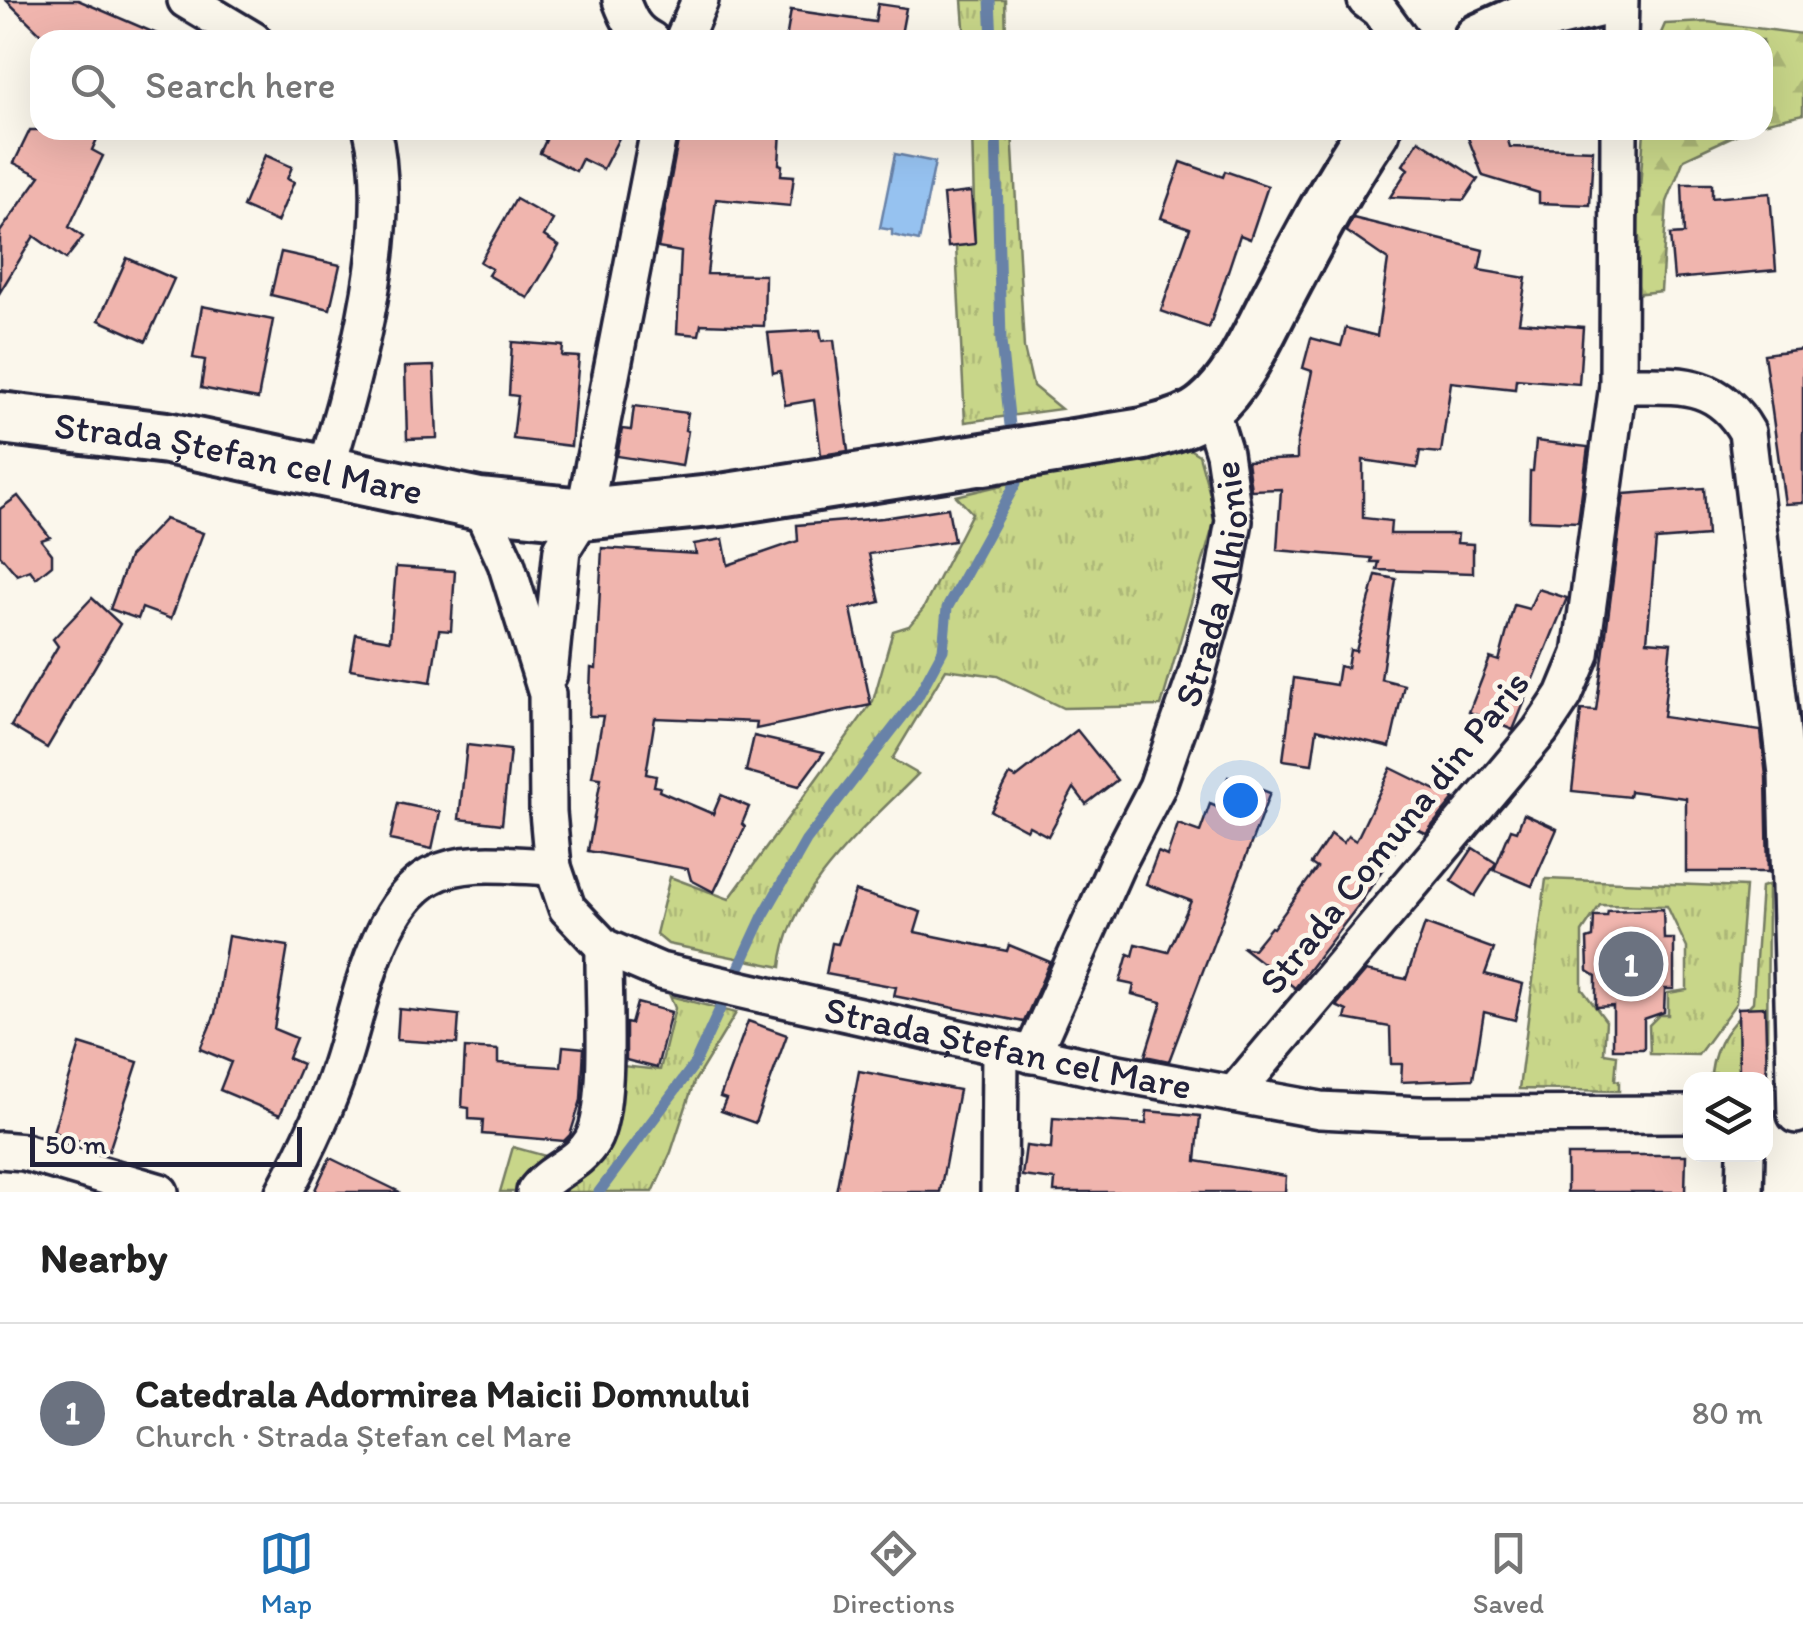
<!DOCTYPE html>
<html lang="en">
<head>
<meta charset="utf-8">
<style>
  :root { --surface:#fff; --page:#f2f2f2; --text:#222; --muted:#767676; --line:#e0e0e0; --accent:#1f6fb2 }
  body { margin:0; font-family:Itim,sans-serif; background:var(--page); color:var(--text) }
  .controls { position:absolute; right:30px; bottom:30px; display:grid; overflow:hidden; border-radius:20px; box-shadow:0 10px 40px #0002 }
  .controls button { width:90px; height:90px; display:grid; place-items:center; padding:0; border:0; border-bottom:2px solid var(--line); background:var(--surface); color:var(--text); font:50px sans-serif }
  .scale { position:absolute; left:30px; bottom:25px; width:272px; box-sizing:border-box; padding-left:10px; border:5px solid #22223b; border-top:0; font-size:28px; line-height:35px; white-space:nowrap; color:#22223b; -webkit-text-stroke:8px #fbf7ec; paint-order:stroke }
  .you { position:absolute; left:1240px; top:800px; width:35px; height:35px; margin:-25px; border:8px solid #fff; border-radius:50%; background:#1a73e8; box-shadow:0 0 0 15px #1a73e833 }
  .badge { display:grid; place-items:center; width:65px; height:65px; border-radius:50%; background:var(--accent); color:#fff; font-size:32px; font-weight:700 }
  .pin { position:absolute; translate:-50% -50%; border:5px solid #fff; box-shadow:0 2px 10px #0006 }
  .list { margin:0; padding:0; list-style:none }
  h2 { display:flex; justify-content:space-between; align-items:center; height:130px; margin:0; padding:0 40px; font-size:42px }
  h2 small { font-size:32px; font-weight:400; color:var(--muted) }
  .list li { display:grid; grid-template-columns:65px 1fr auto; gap:30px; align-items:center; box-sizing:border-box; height:180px; padding:0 40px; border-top:2px solid var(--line) }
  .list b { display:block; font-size:38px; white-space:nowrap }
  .list p { margin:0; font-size:32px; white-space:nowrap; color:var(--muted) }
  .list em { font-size:32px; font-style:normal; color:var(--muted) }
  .icon { flex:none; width:55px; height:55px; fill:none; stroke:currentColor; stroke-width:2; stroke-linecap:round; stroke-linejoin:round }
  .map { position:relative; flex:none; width:1803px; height:1192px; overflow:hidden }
  .search { position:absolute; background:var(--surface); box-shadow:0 10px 40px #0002; left:30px; right:30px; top:30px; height:110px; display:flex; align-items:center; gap:25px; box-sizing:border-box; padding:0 35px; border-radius:30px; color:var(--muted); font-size:38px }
  .sheet { height:310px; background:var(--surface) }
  nav { display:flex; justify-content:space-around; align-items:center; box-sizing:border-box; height:140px; border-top:2px solid var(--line); background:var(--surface); font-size:28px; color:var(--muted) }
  nav a { display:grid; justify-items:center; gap:5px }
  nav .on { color:var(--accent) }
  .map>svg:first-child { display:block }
  .grass { fill:url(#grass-tufts); stroke:#757c62; stroke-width:2.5 }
  .forest { fill:url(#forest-firs); stroke:#757c62; stroke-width:2.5 }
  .water { fill:#96c2f0; stroke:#6882a8; stroke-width:2.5 }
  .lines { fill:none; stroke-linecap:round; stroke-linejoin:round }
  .stream { stroke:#6882a8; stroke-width:11 }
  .building { fill:#f0b5ae; stroke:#22223b; stroke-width:2.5 }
  .minor-casing { stroke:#22223b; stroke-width:42 }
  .secondary-casing { stroke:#22223b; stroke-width:58 }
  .minor { stroke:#fbf7ec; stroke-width:35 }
  .secondary { stroke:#fbf7ec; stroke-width:50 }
  .labels { text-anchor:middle; stroke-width:10; stroke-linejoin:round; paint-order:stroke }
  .street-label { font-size:38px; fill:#22223b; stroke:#fbf7ec }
</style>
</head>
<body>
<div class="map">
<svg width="1803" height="1192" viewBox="0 0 1803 1192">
  <defs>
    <pattern id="grass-tufts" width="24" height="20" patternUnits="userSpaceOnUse" patternTransform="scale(2.5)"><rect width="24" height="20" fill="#c8d689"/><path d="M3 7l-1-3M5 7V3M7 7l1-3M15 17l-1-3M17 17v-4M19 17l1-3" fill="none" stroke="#acb777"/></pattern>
    <pattern id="forest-firs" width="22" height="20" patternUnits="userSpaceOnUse" patternTransform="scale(2.5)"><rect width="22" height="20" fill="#c8d689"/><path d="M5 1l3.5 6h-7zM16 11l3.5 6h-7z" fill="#acb777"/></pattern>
  </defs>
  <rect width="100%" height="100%" fill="#fbf7ec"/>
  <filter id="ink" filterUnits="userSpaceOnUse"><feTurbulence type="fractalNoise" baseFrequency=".01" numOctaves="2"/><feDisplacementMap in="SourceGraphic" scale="20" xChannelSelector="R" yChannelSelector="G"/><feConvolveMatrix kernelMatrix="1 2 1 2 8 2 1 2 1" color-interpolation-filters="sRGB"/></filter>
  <g filter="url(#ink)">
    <g class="grass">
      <polygon points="962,0 1005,0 1006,40 965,40"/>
      <polygon points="972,130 1012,130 1024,348 1033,386 1061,409 965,422 956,246 975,244"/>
      <path d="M 1186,447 L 1199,455 L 1216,516 L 1161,706 L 1063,708 L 997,676 L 946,669 L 892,759 L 918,774 C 868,825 787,892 781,967 L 668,944 L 656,934 L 670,877 L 729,899 L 873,701 L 893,631 L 909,626 L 923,609 L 972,513 L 956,496 L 1117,458 Z"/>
      <polygon points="1546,879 1745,887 1736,1003 1698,1055 1650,1054 1649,1025 1659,1015 1668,1015 1668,993 1687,990 1687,948 1667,906 1600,905 1582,932 1582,989 1606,1021 1604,1053 1617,1055 1615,1080 1619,1081 1619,1091 1519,1089"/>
      <path d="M 1768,885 L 1767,1074 L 1711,1073 C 1715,1041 1731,1024 1753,1002 L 1761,887 Z"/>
      <polygon points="670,996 736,1013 694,1082 671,1152 653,1192 500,1192 513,1147 556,1159 580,1144 603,1064 660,1070 675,1008"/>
    </g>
    <g class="forest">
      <polygon points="1708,22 1803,34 1803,114 1763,123 1763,40 1658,40 1665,24"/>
      <polygon points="1644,130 1746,130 1684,159 1667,202 1661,291 1633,294"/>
    </g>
    <polygon class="water" points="895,154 935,162 919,241 892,235 892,230 880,228"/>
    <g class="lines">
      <g class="stream">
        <polyline points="990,0 992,40"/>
        <polyline points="996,130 1001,342 1012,444"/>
        <polyline points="599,1192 694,1065 763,916 806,841 917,698 943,650 947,608 1016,483 1014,468"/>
      </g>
    </g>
    <g class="building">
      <polygon points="6,0 78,0 171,40 47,40"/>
      <polygon points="878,4 906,8 900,40 786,40 791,10 875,22"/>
      <polygon points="30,130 78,130 97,139 92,150 103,156 69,227 83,237 66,259 34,236 0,292 0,232 40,176 14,163"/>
      <polygon points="526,130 623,130 603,169 582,159 576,171 540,153 546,140"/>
      <polygon points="680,130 781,130 779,164 782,165 781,175 794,176 790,206 716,199 707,274 765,275 764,326 701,324 699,335 677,333 681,252 658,248"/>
      <polygon points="1465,130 1505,130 1510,147 1593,150 1590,205 1539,203 1539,193 1483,176"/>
      <polygon points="1419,140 1478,179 1464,200 1390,197 1408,169 1403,165"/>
      <polygon points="265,155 292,167 287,179 294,182 277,222 243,207"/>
      <polygon points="1181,162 1223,177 1225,171 1268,186 1250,239 1240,235 1209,328 1161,311 1190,228 1161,218"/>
      <polygon points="1682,184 1712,184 1712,198 1770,193 1776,270 1674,279 1670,235 1684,234"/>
      <polygon points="971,192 975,244 948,247 943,195"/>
      <polygon points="516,199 553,220 544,236 559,246 528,298 488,275 492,269 480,262"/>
      <polygon points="1353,218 1483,250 1479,270 1526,278 1519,322 1583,327 1579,384 1516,379 1515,389 1451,382 1441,453 1420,451 1417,468 1363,460 1363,518 1391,521 1390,534 1458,534 1457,543 1473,544 1473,573 1377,570 1379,562 1371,562 1372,558 1277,550 1281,489 1251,490 1247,461 1297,459 1297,443 1312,371 1303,368 1311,338 1341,346 1346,328 1377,336 1388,260 1346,231"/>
      <polygon points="281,252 340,265 330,309 271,295"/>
      <polygon points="127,258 174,279 146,341 99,320"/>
      <polygon points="202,306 273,320 258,399 201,388 205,360 193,358"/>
      <polygon points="820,330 822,341 834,340 848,451 821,455 814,400 785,405 780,371 773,373 768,333"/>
      <polygon points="512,342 563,346 562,356 579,357 571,446 513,439 518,396 509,395"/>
      <polygon points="1803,349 1803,503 1785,504 1764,354"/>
      <polygon points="434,366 437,438 407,439 405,367"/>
      <polygon points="634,406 688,413 685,430 688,431 682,466 617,456 622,429 631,430"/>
      <polygon points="1536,441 1588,447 1578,522 1529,520 1530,471 1533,471"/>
      <polygon points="1704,488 1707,536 1656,540 1647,641 1671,643 1663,717 1761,731 1766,776 1768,872 1686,872 1686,798 1630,791 1629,797 1572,791 1581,710 1596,711 1624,494"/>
      <polygon points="18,496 50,537 41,540 52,554 52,565 36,578 30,570 17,575 0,555 0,509"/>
      <polygon points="948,508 954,541 869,554 880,602 851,609 871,705 756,729 757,722 655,718 646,774 656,776 654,786 660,787 659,791 713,814 721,795 749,807 742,824 745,827 714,892 691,880 688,869 588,851 601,778 592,777 603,716 589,716 591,668 596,669 602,548 696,554 694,544 723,539 728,565 798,541 797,525 883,518"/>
      <polygon points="165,519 203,533 171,619 142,608 138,619 110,609 129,557"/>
      <polygon points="396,567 455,571 451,631 439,630 431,682 350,669 356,634 390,640"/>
      <polygon points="1376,575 1396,579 1381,679 1404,685 1390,747 1317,729 1312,764 1283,760 1294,678 1336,685 1339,666 1347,668 1350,650 1356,651"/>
      <polygon points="1538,589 1567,598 1513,730 1469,712 1490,658 1499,661 1514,605 1529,609"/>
      <polygon points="92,598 120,624 47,748 11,726 58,646 53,639"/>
      <polygon points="1077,730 1117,780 1086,804 1074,788 1048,836 1029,826 1027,830 991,811 1010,775 1016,778"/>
      <polygon points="754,736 824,752 799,786 746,771"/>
      <polygon points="467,745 510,750 502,824 459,819"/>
      <polygon points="1391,768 1454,799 1426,833 1411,826 1361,902 1295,988 1242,947 1253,949 1271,927 1273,928 1317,868 1311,864 1331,834 1343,843 1348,836 1356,841"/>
      <polygon points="1228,777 1270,793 1169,1061 1145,1056 1162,1002 1132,994 1134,985 1120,982 1128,954 1133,956 1136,944 1168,952 1191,901 1146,884 1158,852 1167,856 1178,824 1200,832 1210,804 1217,807"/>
      <polygon points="398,803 440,812 432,849 390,840"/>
      <polygon points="1524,814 1557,829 1532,886 1494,870 1511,829 1517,831"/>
      <polygon points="1473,848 1496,863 1475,896 1451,881"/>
      <polygon points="855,891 921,912 915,932 1007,951 1009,945 1050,962 1024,1022 894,996 896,987 826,974 832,943 838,944"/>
      <polygon points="1663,909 1664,939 1674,939 1674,989 1665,989 1664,1012 1644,1019 1644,1049 1613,1049 1613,1006 1596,1007 1596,976 1588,971 1587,939 1593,937 1594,916 1607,916 1608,911"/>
      <polygon points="1425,924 1494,949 1485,974 1523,984 1515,1020 1484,1012 1473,1079 1401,1082 1402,1064 1391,1064 1390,1027 1345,1019 1347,1011 1336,1006 1366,971 1406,979"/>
      <polygon points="228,936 288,946 274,1029 296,1038 288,1058 302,1064 280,1115 220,1090 231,1062 200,1049 215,1014"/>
      <polygon points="637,1003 671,1012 657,1068 626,1060 626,1023 631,1024"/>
      <polygon points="1765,1007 1767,1074 1739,1074 1738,1008"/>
      <polygon points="399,1009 459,1015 457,1044 397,1040"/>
      <polygon points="748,1021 787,1035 755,1123 721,1111 726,1099 720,1097"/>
      <polygon points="80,1044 138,1062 109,1151 53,1132"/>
      <polygon points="563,1046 584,1048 581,1100 570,1135 564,1141 482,1134 483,1120 469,1119 469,1108 462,1107 465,1048 498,1050 498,1063 561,1067"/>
      <polygon points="859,1071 959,1090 940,1192 836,1192"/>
      <polygon points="1147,1111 1200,1116 1196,1161 1286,1176 1285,1192 1054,1192 1055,1180 1022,1176 1026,1146 1051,1149 1053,1118 1146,1124"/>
      <polygon points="1567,1155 1686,1155 1685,1192 1567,1192"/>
      <polygon points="330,1158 400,1192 314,1192"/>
    </g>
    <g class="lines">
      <g class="minor-casing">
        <g id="minor">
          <polyline points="186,0 253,40"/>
          <path d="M 621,0 C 628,18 633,31 651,40"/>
          <polyline points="1366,0 1379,10 1401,40"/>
          <polyline points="683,40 700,0"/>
          <polyline points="1619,40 1620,0"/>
          <path d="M 1618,385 C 1674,386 1716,377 1747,432 L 1787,774 L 1796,1115"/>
          <path d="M 326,469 C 355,376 396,225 372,130"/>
          <path id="s1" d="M 479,504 L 506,563 L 547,694 L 548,812 L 553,867 L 567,908 L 604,947 L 660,971 L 756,993 L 1107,1071 L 1320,1110 L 1420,1115 L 1690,1114"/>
          <polyline points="549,674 562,549 584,514 659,130"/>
          <path id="s2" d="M 1032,1055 L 1116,866 L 1157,787 L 1196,676 L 1224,577 L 1234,521 L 1224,453 L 1215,424 L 1207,409"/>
          <polyline points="1234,1094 1540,731 1564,695 1581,654 1618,385 1619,130"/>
          <polyline points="0,1150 24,1152 160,1192"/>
          <path d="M 284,1192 C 306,1151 326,1110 340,1066 C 359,1010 375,906 431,876 C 466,857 515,866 553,867"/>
          <path d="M 535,1192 C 549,1171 578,1165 592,1141 C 612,1107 603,992 604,947"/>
          <polyline points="999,1192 1000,1048"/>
          <polyline points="1745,1192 1746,1154"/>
        </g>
      </g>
      <g class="secondary-casing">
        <g id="secondary">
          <polyline points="1479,40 1525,19 1604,0"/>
          <path id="s3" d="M 0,418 L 167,438 L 479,504 L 584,514 L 721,500 L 1144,434 C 1166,427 1190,423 1208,407 C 1240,380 1258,334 1278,297 C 1308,240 1338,183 1374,130"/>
        </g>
      </g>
      <use href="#minor" class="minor"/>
      <use href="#secondary" class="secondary"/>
    </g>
  </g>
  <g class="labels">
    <g class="street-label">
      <text dy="13" stroke="none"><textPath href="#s3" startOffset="242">Strada Ștefan cel Mare</textPath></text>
      <text dy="13" stroke="none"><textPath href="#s2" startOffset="508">Strada Alhionie</textPath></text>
      <text transform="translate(1394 832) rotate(-51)" y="13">Strada Comuna din Paris</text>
      <text dy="13" stroke="none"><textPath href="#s1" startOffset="890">Strada Ștefan cel Mare</textPath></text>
    </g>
  </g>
</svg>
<div class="controls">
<button><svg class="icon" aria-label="layers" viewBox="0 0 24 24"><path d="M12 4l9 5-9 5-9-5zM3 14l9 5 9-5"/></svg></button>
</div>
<div class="scale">50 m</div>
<div class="you"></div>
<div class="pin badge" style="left:1631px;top:964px;background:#6b7280">1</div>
<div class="search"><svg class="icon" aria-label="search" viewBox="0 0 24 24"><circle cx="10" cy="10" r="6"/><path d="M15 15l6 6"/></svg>Search here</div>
</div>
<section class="sheet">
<h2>Nearby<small></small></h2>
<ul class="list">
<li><span class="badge" style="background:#6b7280">1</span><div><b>Catedrala Adormirea Maicii Domnului</b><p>Church · Strada Ștefan cel Mare</p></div><em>80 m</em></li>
</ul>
</section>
<nav>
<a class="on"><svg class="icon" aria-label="map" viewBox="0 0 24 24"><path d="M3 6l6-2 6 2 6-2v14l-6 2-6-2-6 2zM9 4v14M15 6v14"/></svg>Map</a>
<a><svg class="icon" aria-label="directions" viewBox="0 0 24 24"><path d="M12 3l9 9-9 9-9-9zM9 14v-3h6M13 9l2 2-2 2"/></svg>Directions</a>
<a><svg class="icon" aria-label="saved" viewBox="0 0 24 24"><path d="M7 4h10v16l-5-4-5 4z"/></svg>Saved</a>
</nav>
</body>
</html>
